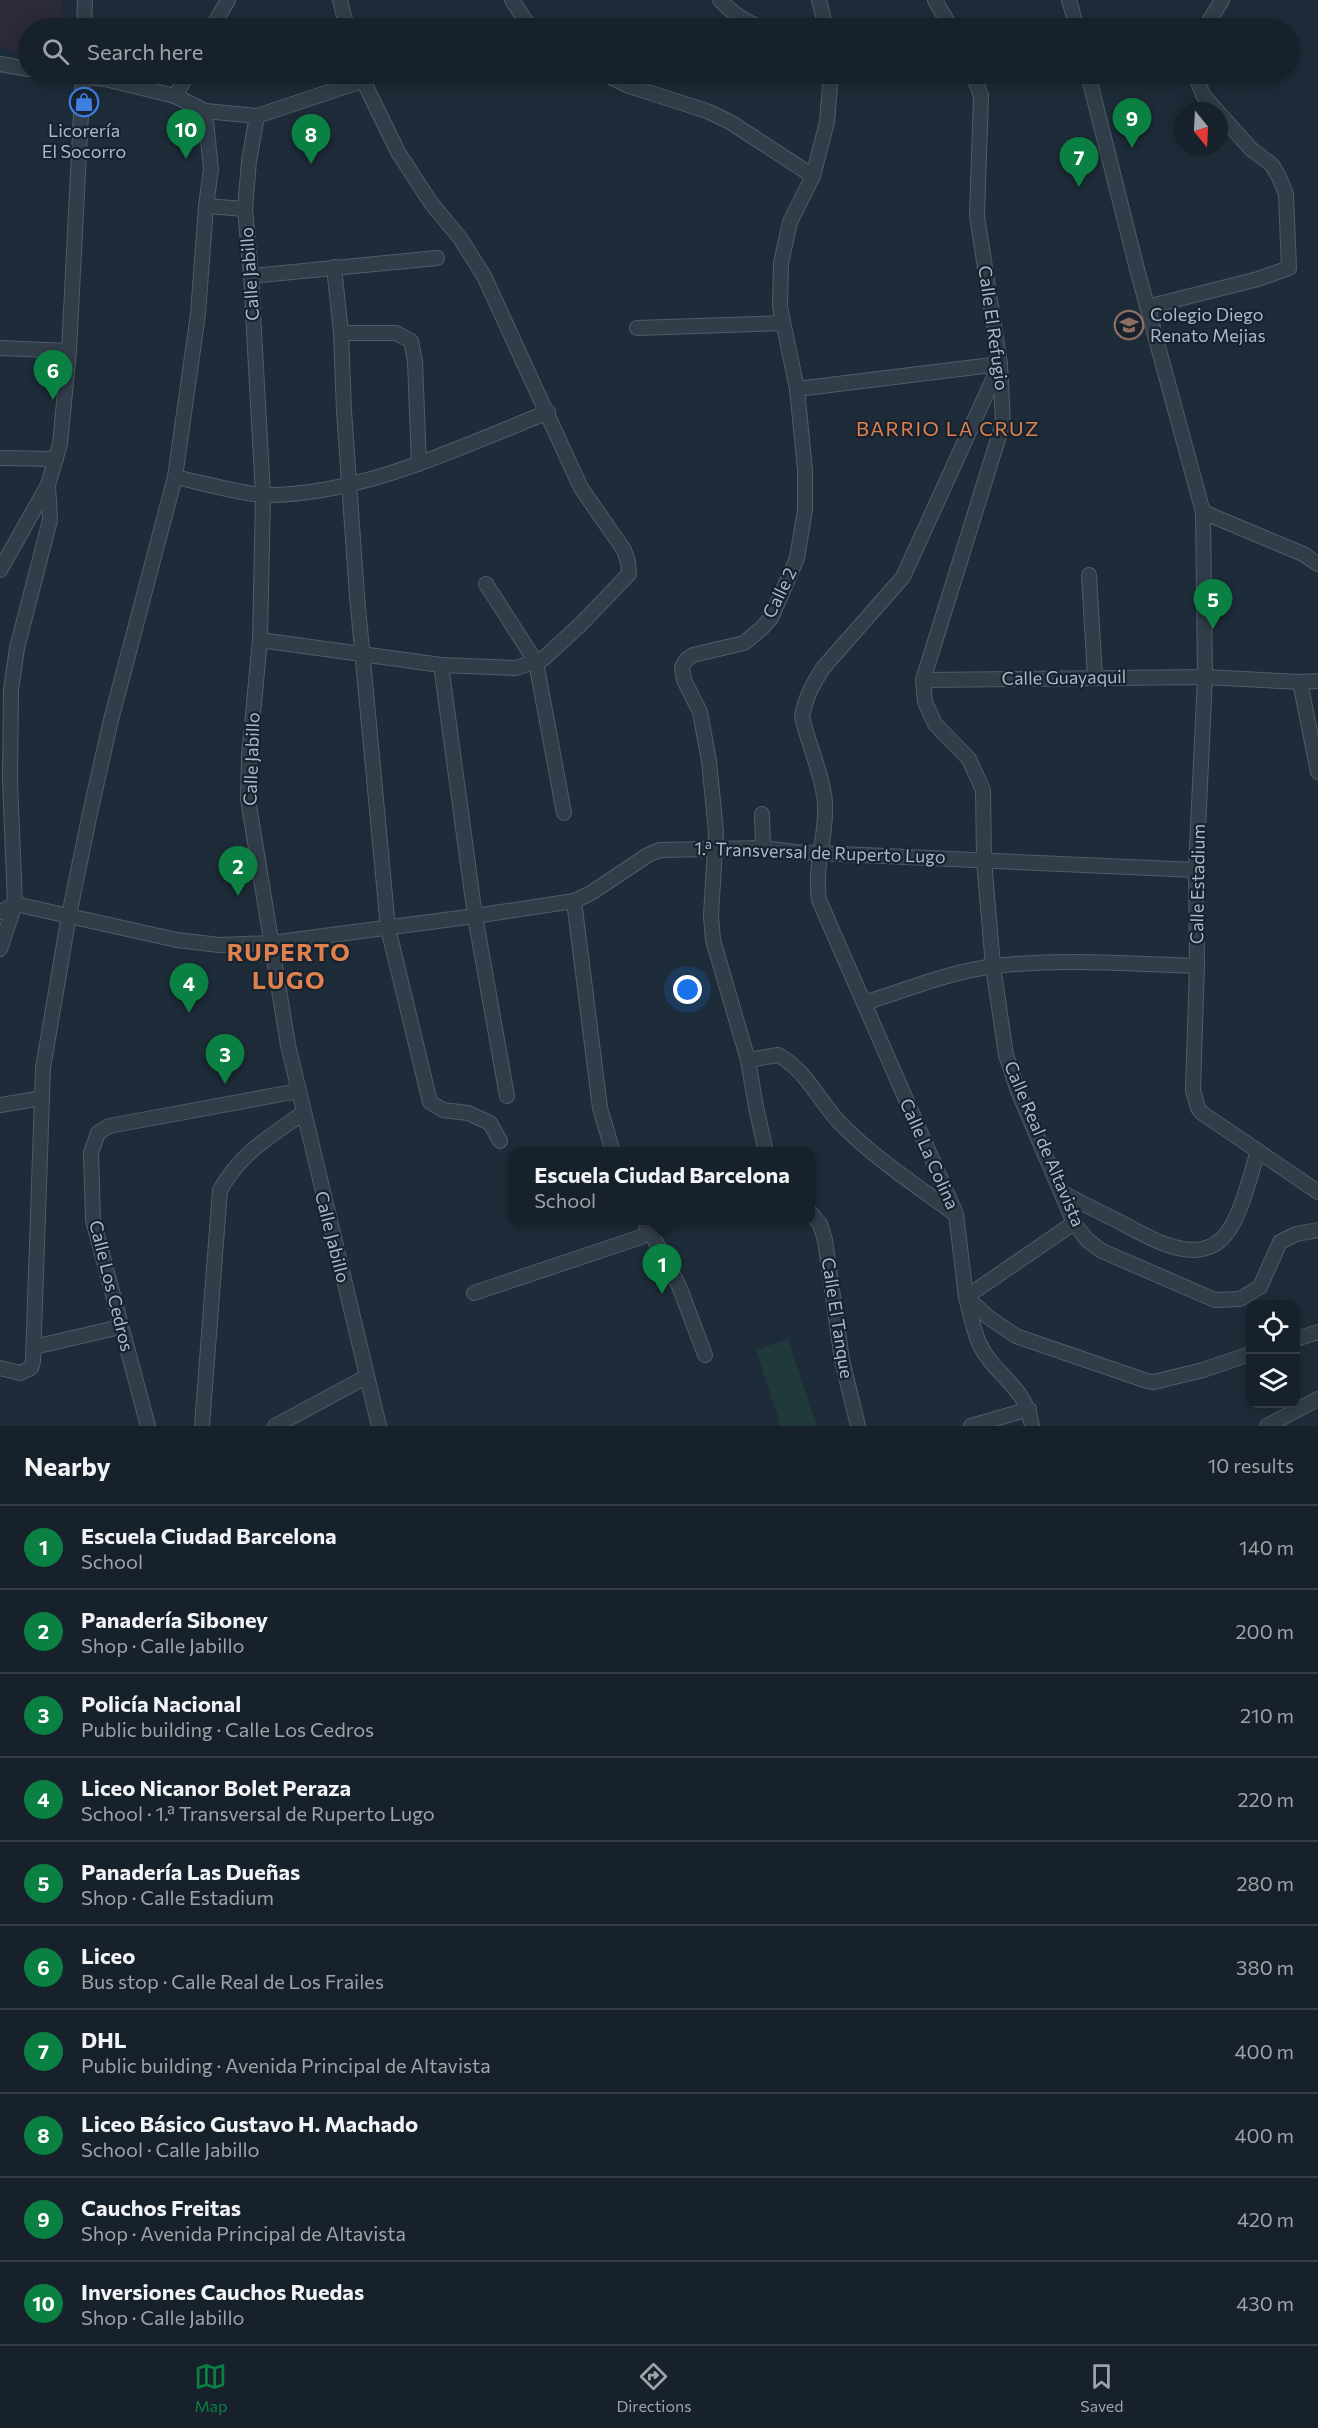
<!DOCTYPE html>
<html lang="en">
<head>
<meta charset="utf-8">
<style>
  :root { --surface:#16212b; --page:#1f2933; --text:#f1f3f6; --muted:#9ea3a9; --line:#353e47; --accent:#0b8043 }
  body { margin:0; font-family:Commissioner,sans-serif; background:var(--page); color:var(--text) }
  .controls { position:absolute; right:18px; bottom:18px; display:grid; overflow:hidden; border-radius:12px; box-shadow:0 3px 15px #0003 }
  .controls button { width:54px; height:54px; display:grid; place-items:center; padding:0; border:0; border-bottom:2px solid var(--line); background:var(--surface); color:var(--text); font:30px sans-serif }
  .compass { position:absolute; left:1174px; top:102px; width:54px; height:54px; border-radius:50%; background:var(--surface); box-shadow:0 3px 15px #0003; rotate:162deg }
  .you { position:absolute; left:688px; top:990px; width:21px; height:21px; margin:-15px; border:4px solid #fff; border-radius:50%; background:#1a73e8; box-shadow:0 0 0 9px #1a73e833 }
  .badge { display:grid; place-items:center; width:39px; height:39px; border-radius:50%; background:var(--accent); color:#fff; font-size:20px; font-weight:700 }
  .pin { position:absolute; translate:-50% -50px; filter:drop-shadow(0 2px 3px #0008) }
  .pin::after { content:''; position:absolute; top:32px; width:21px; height:18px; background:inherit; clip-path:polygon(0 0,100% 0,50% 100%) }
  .popup { position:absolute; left:509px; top:1147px; width:306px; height:78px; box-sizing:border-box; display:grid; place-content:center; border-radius:12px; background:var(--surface); filter:drop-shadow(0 2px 4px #0005); font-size:20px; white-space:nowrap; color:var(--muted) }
  .popup b { font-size:22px; color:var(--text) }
  .popup::after { content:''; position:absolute; left:50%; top:100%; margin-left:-12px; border:12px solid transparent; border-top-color:var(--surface) }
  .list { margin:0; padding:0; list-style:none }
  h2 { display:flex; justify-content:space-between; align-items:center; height:78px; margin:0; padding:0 24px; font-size:26px }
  h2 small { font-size:20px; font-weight:400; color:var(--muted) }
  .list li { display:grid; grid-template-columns:39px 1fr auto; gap:18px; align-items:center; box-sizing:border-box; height:84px; padding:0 24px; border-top:2px solid var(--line) }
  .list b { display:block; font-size:22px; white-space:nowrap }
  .list p { margin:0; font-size:20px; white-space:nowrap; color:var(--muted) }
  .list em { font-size:20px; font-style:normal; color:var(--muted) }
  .icon { flex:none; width:33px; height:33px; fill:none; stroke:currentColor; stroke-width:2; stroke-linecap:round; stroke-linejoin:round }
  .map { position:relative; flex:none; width:1318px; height:1426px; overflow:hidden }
  .search { position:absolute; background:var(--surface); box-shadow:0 3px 15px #0003; left:18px; right:18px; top:18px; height:66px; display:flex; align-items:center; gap:15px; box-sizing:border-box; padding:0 21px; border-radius:33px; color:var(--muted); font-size:22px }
  .sheet { height:918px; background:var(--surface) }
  nav { display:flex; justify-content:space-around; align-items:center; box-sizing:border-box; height:84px; border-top:2px solid var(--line); background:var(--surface); font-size:16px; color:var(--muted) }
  nav a { display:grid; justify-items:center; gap:3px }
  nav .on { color:var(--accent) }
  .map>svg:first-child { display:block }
  .medical { fill:#2b2a3a }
  .pitch { fill:#20393a }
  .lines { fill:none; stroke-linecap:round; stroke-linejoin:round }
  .street-casing { stroke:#4f5b68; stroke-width:16 }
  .street { stroke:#313d49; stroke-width:14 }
  .labels { text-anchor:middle; stroke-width:4.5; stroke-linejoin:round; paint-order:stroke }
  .poi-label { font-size:18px; fill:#abb8c7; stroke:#17222e }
  .street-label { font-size:18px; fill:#abb8c7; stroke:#17222e }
  .neighbourhood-label { font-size:20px; letter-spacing:1.5px; fill:#de814e; stroke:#17222e }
  .district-label { font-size:24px; font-weight:bold; letter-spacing:1.5px; fill:#de814e; stroke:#17222e }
</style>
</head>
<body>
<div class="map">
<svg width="1318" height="1426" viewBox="0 0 1318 1426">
  <rect width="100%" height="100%" fill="#1e2c39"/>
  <polygon class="medical" points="0,0 62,0 63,28 28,28 28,50 15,52 0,47"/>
  <polygon class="pitch" points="788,1339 817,1426 781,1426 756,1350"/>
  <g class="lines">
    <g class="street-casing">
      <g id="street">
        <polyline points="340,0 347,28"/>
        <polyline points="512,0 525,20 533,28"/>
        <path d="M 720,0 C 732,13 745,22 762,28"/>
        <polyline points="819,0 826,28"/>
        <polyline points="935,0 951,28"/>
        <polyline points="1069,0 1077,28"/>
        <polyline points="84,28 85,0"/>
        <polyline points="212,28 228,0"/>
        <polyline points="1205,28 1222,0"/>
        <polyline points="0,64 28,69"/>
        <polyline points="604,74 629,86 707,111 730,122 813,176"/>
        <polyline points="973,74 981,96 977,216 1000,364 1003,423 923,680 925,702 935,724 969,759 983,790 984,860 993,966 1006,1055 1018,1091 1074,1223 1087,1240 1102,1251 1215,1300 1240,1299 1260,1287 1280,1242 1296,1234 1318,1230"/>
        <polyline points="1088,74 1137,269 1203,512 1205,677 1196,870 1197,966 1193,1090 1198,1108 1202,1113 1318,1192"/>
        <polyline points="1195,74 1203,95 1217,111"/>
        <polyline points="175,96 188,74"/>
        <polyline points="205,111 257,116 362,81"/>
        <polyline points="257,116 249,161 245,209 251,276 263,495 260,640 249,756 248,799 288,1045 379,1426"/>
        <polyline points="206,206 245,209"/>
        <polyline points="334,267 341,333 344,411 357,596 388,928 430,1102 443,1110 468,1113 490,1123 500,1141"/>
        <polyline points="251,276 437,258"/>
        <polyline points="1147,307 1258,279 1289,268 1286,194 1279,177 1272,165 1251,149 1219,113"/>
        <polyline points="637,328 783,323"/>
        <polyline points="341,333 396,333 411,341 415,361 419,464"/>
        <polyline points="0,348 69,351"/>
        <path d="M 797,389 L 1000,364 L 903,577 L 823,668 C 813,684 805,698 802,717 C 808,743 823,776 825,803 C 827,837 814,863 819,900 L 956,1214 L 966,1297 L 988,1317 L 1016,1336 L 1147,1381 L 1154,1382 L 1203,1370 L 1250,1354"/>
        <polyline points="0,458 56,459"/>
        <path d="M 175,477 C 200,482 240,494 264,495 C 360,496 461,447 548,412"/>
        <polyline points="1203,512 1303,554 1318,564"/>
        <polyline points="0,570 48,485 60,444 69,351 83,74"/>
        <polyline points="1089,575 1095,677"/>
        <polyline points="486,584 536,662 564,813"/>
        <polyline points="260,640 441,665 516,668 543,659 581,624 629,574 628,562 624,550 581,488 484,276 460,238 431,203 398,152 360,74"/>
        <polyline points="441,665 475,916 507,1096"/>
        <polyline points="923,680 1205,677 1300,682 1318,681"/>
        <polyline points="1300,682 1318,772"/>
        <polyline points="762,814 763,848"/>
        <polyline points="574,901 600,1108 613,1152"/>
        <polyline points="0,912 15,904 177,940 219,945 271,943 475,916 574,901 591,893 648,855 660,850 763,848 796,852 1196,870"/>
        <polyline points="0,949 15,904 10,781 11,690 17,648 50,520 48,485"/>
        <path d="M 864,1003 C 906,990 951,971 996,966 C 1062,958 1130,964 1197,966"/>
        <polyline points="748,1060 713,940 711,915 716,832 709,761 700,712 684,680 682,667 686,660 693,655 744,643 761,629 771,618 797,558 805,510 805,470 797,389 780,307 781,263 790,222 813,176 827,122 831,74"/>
        <polyline points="0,1105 42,1098"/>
        <path d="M 766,1152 L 756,1107 L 748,1060 L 778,1055 C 806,1070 819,1101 840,1123 C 874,1158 916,1185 955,1214"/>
        <path d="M 1061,1192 C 1080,1202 1099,1212 1118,1221 C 1149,1237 1199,1270 1227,1233 C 1242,1213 1250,1176 1258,1151"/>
        <polyline points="810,1212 820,1224 825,1240 842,1360 858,1426"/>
        <polyline points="644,1220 679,1286 705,1355"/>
        <polyline points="474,1293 641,1237 650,1232"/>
        <polyline points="1296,1339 1318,1332"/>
        <polyline points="34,1347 120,1327"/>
        <polyline points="0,1368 20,1373 31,1368 33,1361 43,1068 69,915 90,813 111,720 175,477 198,314 206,206 211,169 205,111 175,96 105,79 57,74"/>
        <polyline points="148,1426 93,1220 91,1153 98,1133 109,1126 298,1091"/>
        <path d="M 202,1426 L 220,1190 C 243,1151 267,1139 303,1113"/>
        <polyline points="275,1426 366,1377"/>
        <polyline points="971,1426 1029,1409"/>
        <path d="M 1032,1426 C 1025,1384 995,1377 979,1343 C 973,1329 970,1312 966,1297 L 1074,1223"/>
        <polyline points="1267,1426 1318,1399"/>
      </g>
    </g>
    <use href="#street" class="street"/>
  </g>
  <defs>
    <g id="shop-ring" transform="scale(1.5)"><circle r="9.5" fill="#17222e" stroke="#3f7fe0" stroke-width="1.5"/><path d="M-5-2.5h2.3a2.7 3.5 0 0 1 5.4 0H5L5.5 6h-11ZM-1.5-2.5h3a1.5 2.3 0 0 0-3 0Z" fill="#3f7fe0"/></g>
    <g id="school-ring" transform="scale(1.5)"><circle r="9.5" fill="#17222e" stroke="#8d6e63" stroke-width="1.5"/><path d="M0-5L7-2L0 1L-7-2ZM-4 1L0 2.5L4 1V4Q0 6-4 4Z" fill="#8d6e63"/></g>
  </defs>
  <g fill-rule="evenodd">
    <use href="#shop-ring" x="84" y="102"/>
    <use href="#school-ring" x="1129" y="325"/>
  </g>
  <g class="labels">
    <g class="poi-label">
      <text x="84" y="137">Licorería<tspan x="84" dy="21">El Socorro</tspan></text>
      <text x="1150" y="321" text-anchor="start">Colegio Diego<tspan x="1150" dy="21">Renato Mejias</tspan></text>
    </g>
    <g class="street-label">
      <text transform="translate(250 274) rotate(-94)" y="6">Calle Jabillo</text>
      <text transform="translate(993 328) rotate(82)" y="6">Calle El Refugio</text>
      <text transform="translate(780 593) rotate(-64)" y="6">Calle 2</text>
      <text transform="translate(1064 678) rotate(-1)" y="6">Calle Guayaquil</text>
      <text transform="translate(252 759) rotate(-88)" y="6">Calle Jabillo</text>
      <text transform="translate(820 853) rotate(2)" y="6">1.ª Transversal de Ruperto Lugo</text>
      <text transform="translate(1198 884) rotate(-89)" y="6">Calle Estadium</text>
      <text transform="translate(1044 1144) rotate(67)" y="6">Calle Real de Altavista</text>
      <text transform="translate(929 1154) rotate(66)" y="6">Calle La Colina</text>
      <text transform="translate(332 1237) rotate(76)" y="6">Calle Jabillo</text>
      <text transform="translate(111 1286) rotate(76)" y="6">Calle Los Cedros</text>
      <text transform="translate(837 1318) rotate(81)" y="6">Calle El Tanque</text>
    </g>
    <g class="neighbourhood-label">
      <text x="948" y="436">BARRIO LA CRUZ</text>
    </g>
    <g class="district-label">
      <text x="289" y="961">RUPERTO<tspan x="289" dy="28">LUGO</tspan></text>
    </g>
  </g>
</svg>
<div class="controls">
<button><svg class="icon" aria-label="locate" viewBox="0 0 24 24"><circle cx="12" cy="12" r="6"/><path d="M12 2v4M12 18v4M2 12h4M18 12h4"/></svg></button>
<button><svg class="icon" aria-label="layers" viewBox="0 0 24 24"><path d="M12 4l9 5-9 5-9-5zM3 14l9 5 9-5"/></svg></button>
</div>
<svg class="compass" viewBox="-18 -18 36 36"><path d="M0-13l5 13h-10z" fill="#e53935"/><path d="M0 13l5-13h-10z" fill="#9ea3a9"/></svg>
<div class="you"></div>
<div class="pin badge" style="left:662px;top:1294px">1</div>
<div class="popup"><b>Escuela Ciudad Barcelona</b>School</div>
<div class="pin badge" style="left:238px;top:896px">2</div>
<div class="pin badge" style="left:225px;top:1084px">3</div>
<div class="pin badge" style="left:189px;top:1013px">4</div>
<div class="pin badge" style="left:1213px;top:629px">5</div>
<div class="pin badge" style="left:53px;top:400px">6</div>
<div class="pin badge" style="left:1079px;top:187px">7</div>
<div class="pin badge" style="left:311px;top:164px">8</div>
<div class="pin badge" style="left:1132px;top:148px">9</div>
<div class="pin badge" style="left:186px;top:159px">10</div>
<div class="search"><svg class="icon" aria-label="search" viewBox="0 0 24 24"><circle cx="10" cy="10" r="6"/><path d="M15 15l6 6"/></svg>Search here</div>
</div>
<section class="sheet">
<h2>Nearby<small>10 results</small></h2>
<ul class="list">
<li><span class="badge">1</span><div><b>Escuela Ciudad Barcelona</b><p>School</p></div><em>140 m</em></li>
<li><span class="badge">2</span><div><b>Panadería Siboney</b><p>Shop · Calle Jabillo</p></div><em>200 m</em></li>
<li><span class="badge">3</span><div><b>Policía Nacional</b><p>Public building · Calle Los Cedros</p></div><em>210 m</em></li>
<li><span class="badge">4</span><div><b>Liceo Nicanor Bolet Peraza</b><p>School · 1.ª Transversal de Ruperto Lugo</p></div><em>220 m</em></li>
<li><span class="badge">5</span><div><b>Panadería Las Dueñas</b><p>Shop · Calle Estadium</p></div><em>280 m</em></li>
<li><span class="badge">6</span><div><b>Liceo</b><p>Bus stop · Calle Real de Los Frailes</p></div><em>380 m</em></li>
<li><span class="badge">7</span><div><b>DHL</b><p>Public building · Avenida Principal de Altavista</p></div><em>400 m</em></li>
<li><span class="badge">8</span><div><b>Liceo Básico Gustavo H. Machado</b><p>School · Calle Jabillo</p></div><em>400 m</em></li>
<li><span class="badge">9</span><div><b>Cauchos Freitas</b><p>Shop · Avenida Principal de Altavista</p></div><em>420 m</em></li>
<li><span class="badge">10</span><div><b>Inversiones Cauchos Ruedas</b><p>Shop · Calle Jabillo</p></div><em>430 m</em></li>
</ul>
</section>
<nav>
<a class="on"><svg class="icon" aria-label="map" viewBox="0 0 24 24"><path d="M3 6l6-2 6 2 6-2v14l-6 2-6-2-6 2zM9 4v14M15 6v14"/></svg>Map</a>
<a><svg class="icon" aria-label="directions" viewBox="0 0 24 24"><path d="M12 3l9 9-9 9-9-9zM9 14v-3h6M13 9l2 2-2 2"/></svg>Directions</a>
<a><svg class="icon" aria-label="saved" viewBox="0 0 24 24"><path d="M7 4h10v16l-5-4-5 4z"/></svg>Saved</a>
</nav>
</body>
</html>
